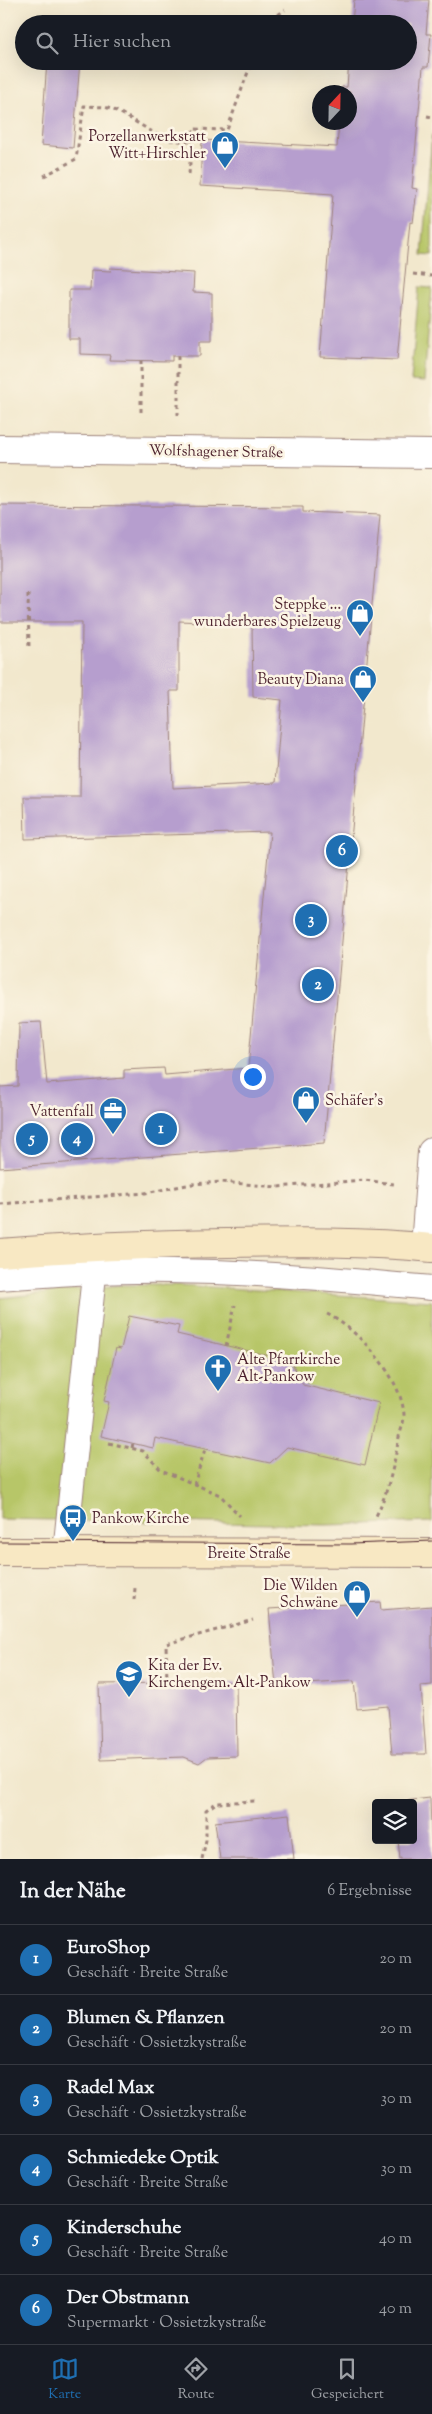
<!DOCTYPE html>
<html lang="de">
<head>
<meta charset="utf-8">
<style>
  :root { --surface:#171b24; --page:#242831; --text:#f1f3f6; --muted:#9ea1a6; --line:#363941; --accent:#1f6fb2 }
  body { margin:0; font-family:"Sorts Mill Goudy",serif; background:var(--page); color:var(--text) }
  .controls { position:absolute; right:15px; bottom:15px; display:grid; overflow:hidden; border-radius:5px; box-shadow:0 5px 20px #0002 }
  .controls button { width:45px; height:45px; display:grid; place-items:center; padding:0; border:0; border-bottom:1px solid var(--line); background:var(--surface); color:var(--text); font:25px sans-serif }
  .compass { position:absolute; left:312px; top:85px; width:45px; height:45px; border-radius:50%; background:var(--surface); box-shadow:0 5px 20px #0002; rotate:22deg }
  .you { position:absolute; left:252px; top:1076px; width:18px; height:18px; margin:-12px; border:4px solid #fff; border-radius:50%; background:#1a73e8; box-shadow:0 0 0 8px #1a73e833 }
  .badge { display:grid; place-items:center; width:32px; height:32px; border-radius:50%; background:var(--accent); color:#fff; font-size:16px; font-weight:700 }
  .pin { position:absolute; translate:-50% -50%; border:2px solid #fff; box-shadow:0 1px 5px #0006 }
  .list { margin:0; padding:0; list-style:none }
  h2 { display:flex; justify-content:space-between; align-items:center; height:65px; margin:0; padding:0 20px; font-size:21px }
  h2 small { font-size:16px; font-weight:400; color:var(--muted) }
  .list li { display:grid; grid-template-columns:32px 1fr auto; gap:15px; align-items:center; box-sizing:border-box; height:70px; padding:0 20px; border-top:1px solid var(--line) }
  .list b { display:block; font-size:19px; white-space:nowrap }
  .list p { margin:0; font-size:16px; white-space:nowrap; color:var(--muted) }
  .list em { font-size:16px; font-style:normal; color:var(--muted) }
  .icon { flex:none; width:28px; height:28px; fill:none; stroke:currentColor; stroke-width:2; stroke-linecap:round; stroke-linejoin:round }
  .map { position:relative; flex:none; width:432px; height:1859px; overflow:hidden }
  .search { position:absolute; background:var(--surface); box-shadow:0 5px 20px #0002; left:15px; right:15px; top:15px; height:55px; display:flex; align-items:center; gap:12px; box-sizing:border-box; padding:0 18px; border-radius:28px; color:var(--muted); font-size:19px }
  .sheet { height:485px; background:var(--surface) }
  nav { display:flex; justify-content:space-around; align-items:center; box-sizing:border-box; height:70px; border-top:1px solid var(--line); background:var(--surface); font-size:14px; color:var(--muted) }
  nav a { display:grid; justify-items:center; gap:2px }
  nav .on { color:var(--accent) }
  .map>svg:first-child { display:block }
  .green { fill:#b7c668; stroke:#80724a }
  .building { fill:#b69ece; fill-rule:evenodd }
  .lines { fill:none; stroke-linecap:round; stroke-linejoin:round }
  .lane-casing { stroke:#9e847c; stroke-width:26 }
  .street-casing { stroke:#9e847c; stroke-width:30 }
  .secondary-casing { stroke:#9e847c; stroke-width:30 }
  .path { stroke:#9e847c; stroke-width:3; stroke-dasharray:4 4; stroke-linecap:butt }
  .lane { stroke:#fff; stroke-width:24 }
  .street { stroke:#fff; stroke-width:28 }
  .secondary { stroke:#f8e8c3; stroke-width:28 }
  .tram { stroke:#4a1f2b; stroke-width:1 }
  .labels { text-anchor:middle; stroke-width:5; stroke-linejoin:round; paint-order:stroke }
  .poi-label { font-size:15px; fill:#4a1f2b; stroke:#fcf5e5; text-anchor:end }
  .street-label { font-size:15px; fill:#4a1f2b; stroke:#fcf5e5 }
</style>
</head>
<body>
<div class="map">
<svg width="432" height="1859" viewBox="0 0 432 1859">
  <rect width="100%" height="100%" fill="#fcf5e5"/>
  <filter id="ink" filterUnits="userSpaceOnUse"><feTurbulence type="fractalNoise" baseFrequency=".02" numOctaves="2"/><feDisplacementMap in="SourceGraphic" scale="10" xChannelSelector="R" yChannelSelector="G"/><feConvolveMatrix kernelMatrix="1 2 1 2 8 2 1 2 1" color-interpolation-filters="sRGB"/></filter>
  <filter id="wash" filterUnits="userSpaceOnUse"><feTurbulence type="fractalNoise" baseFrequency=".0096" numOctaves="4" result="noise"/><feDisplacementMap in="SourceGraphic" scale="20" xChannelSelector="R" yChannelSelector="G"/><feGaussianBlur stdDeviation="1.12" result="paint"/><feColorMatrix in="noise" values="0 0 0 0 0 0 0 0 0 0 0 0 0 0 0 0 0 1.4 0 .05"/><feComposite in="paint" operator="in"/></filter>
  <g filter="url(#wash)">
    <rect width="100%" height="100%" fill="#f2e8cd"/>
    <g class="green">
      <polygon points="432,135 432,256 422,255"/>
      <polygon points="419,287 432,288 424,382 411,381"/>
      <polygon points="120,1285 179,1285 432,1301 432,1522 326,1525 0,1519 0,1298"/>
    </g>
    <g id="blocks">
      <g class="building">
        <polygon points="354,0 429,0 426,34 431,34 428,67 423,67 412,188 417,189 413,223 410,222 397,360 320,357 333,194 200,186 202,140 337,147 339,122 350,122 350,92 341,92 342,87 347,87 349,61 408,61 408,24 352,24"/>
        <polygon points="47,61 80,61 73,148 41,145"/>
        <polygon points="110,268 194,273 193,292 212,293 212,341 200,341 200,356 172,356 172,361 109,360 110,355 80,354 80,339 69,339 69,290 90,290 91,270 111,271"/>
        <path d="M 0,505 L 303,507 L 303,512 L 380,515 L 324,1143 L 0,1168 L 0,1087 L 18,1086 L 19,1023 L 41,1022 L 47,1084 L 124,1078 L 124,1070 L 164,1068 L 165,1075 L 248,1068 L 270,832 L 25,839 L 24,797 L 80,797 L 82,622 L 0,622 ZM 179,621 L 252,624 L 253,697 L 282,700 L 275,783 L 173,788 L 170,691 L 179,691 Z"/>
        <polygon points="129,1316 179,1326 177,1334 291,1361 303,1385 379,1403 365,1465 287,1447 270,1463 155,1438 153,1448 101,1436 109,1402 104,1401 116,1348 121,1349"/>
        <polygon points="380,1602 381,1610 432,1606 432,1685 421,1686 426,1754 392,1754 388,1706 357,1709 354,1681 276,1686 269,1609"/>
        <polygon points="236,1682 237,1756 207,1757 199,1763 184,1757 101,1760 99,1684"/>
        <polygon points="430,1798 432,1859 400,1859 398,1840 413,1840 413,1803 395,1802"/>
        <polygon points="289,1814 294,1859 220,1859 215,1822"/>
      </g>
    </g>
  </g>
  <g filter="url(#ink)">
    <use href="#blocks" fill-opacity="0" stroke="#9e847c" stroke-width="1"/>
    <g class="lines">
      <g class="lane-casing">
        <g id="lane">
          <path d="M 0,1278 C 57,1274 113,1270 171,1271 C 258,1272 345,1280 432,1288"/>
          <polyline points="65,1552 96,1256"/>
        </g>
      </g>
      <g class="street-casing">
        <g id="street">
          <polyline points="0,449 432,454"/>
          <polyline points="425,1247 432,1152"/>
        </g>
      </g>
      <g class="secondary-casing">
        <g id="secondary">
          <path d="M 0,1253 C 76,1247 151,1244 227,1243 C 296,1242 364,1241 432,1248"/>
          <polyline points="0,1552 432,1553"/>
        </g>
      </g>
      <g class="path">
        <polyline points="265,24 285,10"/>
        <polyline points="427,116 432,117"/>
        <polyline points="189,174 193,129 227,130 252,61"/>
        <polyline points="44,176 76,159 84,106 105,107 119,112 161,137 168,140 191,142"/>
        <polyline points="413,274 432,276"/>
        <polyline points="178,356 178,415"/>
        <polyline points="141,360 141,415"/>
        <polyline points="28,594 29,649"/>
        <polyline points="0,1204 145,1193 192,1184 222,1182 277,1187 364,1180 394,1184"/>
        <path d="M 327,1314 C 359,1330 402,1378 404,1415 C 404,1422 401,1430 399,1437 C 394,1465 388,1493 375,1518"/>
        <polyline points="226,1346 235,1305"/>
        <polyline points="109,1443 143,1451 161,1470 220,1495 240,1516"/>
        <polyline points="132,1448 133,1443"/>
        <polyline points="194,1485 205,1449"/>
        <polyline points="134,1600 135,1588"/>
        <polyline points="167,1683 166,1644 253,1620"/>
        <polyline points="202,1859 206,1840 206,1810 216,1803 255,1801"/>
      </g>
      <use href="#lane" class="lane"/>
      <use href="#street" class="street"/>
      <use href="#secondary" class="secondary"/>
      <polyline class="tram" points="0,1542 350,1544 432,1541"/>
    </g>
  </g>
  <defs>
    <g id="shop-pin" transform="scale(1.4375)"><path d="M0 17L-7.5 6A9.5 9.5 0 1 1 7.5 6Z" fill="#1f6fb2" stroke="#fcf5e5"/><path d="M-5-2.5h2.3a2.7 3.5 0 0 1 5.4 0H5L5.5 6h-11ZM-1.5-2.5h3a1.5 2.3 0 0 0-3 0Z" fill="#fff"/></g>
    <g id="office-pin" transform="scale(1.4375)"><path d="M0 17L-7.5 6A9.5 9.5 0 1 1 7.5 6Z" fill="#1f6fb2" stroke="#fcf5e5"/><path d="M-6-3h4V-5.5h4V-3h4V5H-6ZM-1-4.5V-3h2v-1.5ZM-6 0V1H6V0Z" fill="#fff"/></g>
    <g id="church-pin" transform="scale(1.4375)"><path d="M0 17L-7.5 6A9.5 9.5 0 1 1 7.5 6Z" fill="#1f6fb2" stroke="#fcf5e5"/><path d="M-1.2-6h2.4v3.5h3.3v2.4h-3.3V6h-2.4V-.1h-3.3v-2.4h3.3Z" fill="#fff"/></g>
    <g id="bus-pin" transform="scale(1.4375)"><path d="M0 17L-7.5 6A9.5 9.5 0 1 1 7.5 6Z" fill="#1f6fb2" stroke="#fcf5e5"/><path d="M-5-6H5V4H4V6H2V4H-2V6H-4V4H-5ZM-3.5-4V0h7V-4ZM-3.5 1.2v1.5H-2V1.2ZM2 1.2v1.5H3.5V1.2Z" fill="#fff"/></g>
    <g id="school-pin" transform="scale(1.4375)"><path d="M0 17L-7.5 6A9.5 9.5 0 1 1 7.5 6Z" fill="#1f6fb2" stroke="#fcf5e5"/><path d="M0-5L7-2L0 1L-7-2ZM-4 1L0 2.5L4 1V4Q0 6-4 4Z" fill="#fff"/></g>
  </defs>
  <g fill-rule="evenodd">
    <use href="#shop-pin" x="225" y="145"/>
    <use href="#shop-pin" x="360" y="613"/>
    <use href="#shop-pin" x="363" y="679"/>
    <use href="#shop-pin" x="306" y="1100"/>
    <use href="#office-pin" x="113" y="1111"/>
    <use href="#church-pin" x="218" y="1368"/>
    <use href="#bus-pin" x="73" y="1518"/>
    <use href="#shop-pin" x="357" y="1594"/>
    <use href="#school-pin" x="129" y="1674"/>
  </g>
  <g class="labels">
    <g class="poi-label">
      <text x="206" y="141">Porzellanwerkstatt<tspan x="206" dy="17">Witt+Hirschler</tspan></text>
      <text x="341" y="609">Steppke …<tspan x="341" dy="17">wunderbares Spielzeug</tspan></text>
      <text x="344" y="684">Beauty Diana</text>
      <text x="325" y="1105" text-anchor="start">Schäfer's</text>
      <text x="94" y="1116">Vattenfall</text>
      <text x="237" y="1364" text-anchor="start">Alte Pfarrkirche<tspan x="237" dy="17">Alt-Pankow</tspan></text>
      <text x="92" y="1523" text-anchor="start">Pankow Kirche</text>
      <text x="338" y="1590">Die Wilden<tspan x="338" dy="17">Schwäne</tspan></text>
      <text x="148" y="1670" text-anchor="start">Kita der Ev.<tspan x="148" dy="17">Kirchengem. Alt-Pankow</tspan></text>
    </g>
    <g class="street-label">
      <text transform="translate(216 451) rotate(1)" y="5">Wolfshagener Straße</text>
      <text x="249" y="1558">Breite Straße</text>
    </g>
  </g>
</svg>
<div class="controls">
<button><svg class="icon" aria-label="layers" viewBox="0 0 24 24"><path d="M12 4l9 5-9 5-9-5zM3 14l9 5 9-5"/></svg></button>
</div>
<svg class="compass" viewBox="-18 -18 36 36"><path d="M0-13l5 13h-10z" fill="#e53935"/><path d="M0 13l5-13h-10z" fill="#9ea1a6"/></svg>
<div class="you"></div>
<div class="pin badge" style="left:161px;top:1129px">1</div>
<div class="pin badge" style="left:318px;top:985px">2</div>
<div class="pin badge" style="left:311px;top:920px">3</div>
<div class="pin badge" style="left:77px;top:1139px">4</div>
<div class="pin badge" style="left:32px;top:1139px">5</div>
<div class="pin badge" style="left:342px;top:851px">6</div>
<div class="search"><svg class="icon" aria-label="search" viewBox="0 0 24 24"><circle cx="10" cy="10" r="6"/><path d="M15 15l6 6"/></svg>Hier suchen</div>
</div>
<section class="sheet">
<h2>In der Nähe<small>6 Ergebnisse</small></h2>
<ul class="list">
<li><span class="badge">1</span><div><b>EuroShop</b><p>Geschäft · Breite Straße</p></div><em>20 m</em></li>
<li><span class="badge">2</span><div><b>Blumen &amp; Pflanzen</b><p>Geschäft · Ossietzkystraße</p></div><em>20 m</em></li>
<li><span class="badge">3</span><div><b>Radel Max</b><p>Geschäft · Ossietzkystraße</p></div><em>30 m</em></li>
<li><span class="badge">4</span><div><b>Schmiedeke Optik</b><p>Geschäft · Breite Straße</p></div><em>30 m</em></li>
<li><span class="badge">5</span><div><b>Kinderschuhe</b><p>Geschäft · Breite Straße</p></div><em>40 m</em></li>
<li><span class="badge">6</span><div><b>Der Obstmann</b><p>Supermarkt · Ossietzkystraße</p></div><em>40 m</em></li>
</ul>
</section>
<nav>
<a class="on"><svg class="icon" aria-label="map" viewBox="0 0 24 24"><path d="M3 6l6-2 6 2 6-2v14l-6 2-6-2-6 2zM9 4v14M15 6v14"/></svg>Karte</a>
<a><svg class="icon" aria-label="directions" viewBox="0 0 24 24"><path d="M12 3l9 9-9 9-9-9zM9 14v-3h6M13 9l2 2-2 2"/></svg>Route</a>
<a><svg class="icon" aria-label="saved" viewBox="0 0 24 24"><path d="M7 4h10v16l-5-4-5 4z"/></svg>Gespeichert</a>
</nav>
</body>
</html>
